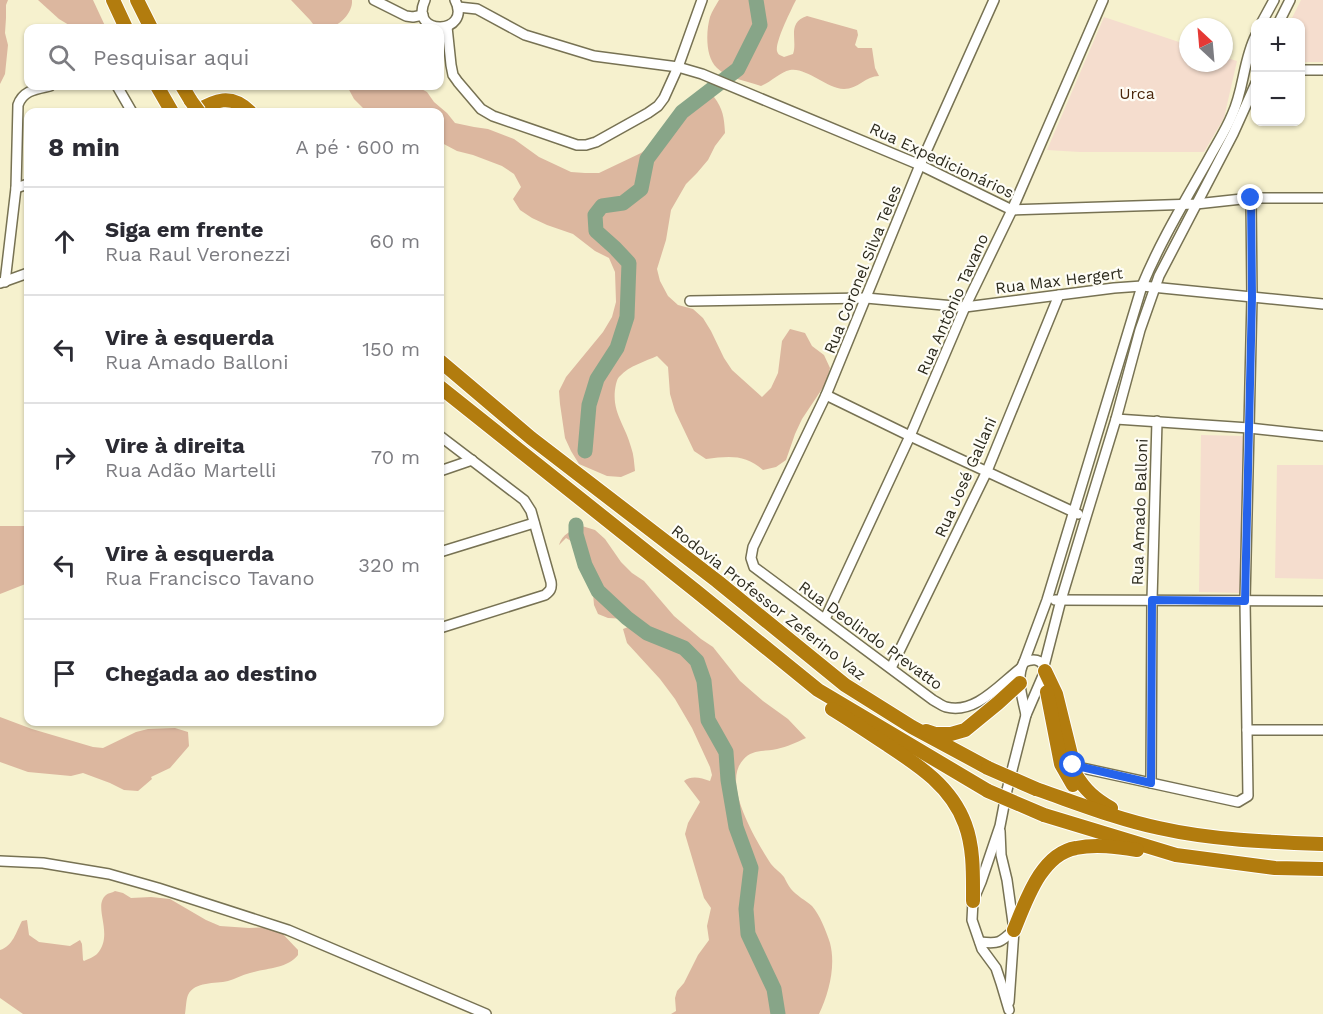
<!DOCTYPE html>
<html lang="pt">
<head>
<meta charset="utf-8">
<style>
  :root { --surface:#fff; --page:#f7f7f7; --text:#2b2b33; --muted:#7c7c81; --line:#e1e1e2 }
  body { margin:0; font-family:"Work Sans",sans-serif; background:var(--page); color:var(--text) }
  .controls { position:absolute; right:18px; top:18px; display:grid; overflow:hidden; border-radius:12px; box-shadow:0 2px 4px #0004 }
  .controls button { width:54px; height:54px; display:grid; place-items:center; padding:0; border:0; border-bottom:2px solid var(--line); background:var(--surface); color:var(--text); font:30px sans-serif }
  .compass { position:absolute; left:1179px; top:18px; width:54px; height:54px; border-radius:50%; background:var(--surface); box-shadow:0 2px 4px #0004; rotate:334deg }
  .stop { position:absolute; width:18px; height:18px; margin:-14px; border:4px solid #2563eb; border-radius:50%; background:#fff }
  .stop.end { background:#2563eb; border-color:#fff; box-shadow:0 2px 6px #0008 }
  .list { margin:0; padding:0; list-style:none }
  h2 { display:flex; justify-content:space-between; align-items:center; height:78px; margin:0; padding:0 24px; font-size:26px }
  h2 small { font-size:20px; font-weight:400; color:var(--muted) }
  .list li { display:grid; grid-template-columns:39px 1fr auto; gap:18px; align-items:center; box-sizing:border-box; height:108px; padding:0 24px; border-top:2px solid var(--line) }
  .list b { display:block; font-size:22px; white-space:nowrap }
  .list p { margin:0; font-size:20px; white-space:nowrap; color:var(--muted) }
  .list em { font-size:20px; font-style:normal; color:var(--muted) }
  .icon { flex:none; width:33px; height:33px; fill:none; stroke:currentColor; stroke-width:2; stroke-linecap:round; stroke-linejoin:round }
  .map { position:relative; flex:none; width:1323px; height:1014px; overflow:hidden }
  .search { position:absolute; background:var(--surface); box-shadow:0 2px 4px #0004; left:24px; top:24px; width:420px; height:66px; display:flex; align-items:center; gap:15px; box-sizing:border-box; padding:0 21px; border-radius:12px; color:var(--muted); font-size:22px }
  .panel { position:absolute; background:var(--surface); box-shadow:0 2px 4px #0004; left:24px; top:108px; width:420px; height:618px; border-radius:12px }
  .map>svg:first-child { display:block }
  .green { fill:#f5ddce }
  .forest { fill:#dcb79f }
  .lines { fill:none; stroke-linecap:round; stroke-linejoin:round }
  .river { stroke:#87a588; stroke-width:15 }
  .minor-casing { stroke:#777253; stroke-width:12 }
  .highway-casing { stroke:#fff; stroke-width:16 }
  .minor { stroke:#fff; stroke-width:9 }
  .highway { stroke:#b27c0e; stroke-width:14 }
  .highway-bridge-casing { stroke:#fff; stroke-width:16; stroke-linecap:butt }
  .highway-bridge { stroke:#b27c0e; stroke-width:14 }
  .route { stroke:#2563eb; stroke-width:8 }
  .labels { text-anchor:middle; stroke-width:4.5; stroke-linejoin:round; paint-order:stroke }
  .park-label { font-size:16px; fill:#4b270b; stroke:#fefdf6 }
  .street-label { font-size:16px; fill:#2d2b1e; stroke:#fefdf6 }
</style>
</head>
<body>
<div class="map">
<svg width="1323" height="1014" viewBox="0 0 1323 1014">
  <rect width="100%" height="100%" fill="#f6f1ce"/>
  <g class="green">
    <polygon points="1301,0 1323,0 1323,62 1301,62 1300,22 1290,22"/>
    <polygon points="1104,17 1188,45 1188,63 1224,63 1224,57 1237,61 1224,118 1204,152 1080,152 1047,150"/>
    <polygon points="1201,435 1244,436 1241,593 1199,592"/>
    <polygon points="1277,465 1323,465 1323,579 1275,578"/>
  </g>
  <g class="forest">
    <polygon points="0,0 8,0 6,5 6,18 5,33 8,45 5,74 0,84"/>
    <polygon points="38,0 93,0 106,28 74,28 59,19"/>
    <path d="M 291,0 L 352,0 C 353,13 339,27 326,28 C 323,29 319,28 316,28 L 310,20 Z"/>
    <path d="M 719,0 L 796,0 C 791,10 775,42 777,51 C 778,55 780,55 784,57 L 793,54 C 798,40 786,23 807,16 L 857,30 L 858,35 L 855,45 L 858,48 L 872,48 L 875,68 L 879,76 C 866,76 858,89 844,89 C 826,88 806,67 790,70 C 780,72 771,82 761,86 C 747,81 727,78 717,68 C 705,57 706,31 710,17 C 712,11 716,5 719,0 Z"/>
    <path d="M 347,86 L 416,86 L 427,92 L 434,102 L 447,113 L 455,123 L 474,127 L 488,129 L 514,139 L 539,157 L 571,172 L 585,173 L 599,173 L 641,153 L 652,145 L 661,135 L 676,109 L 688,101 L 700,98 L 714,97 C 723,109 724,117 725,133 L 715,146 L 708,160 L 697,173 L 686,184 L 671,210 L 666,240 L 657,269 L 660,281 L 668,296 L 678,305 L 693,309 L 703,318 L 711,331 L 724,358 L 732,370 L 762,397 L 771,388 L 778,373 L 782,341 L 790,329 L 805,333 L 812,346 L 824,355 L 830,368 L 826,383 L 802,419 L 795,434 L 786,460 L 776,467 L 763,470 C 745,454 729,456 706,459 L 694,451 L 675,411 L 670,394 L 668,367 L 657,356 C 646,361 629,366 620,376 C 617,379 617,381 616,384 C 610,411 625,424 631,447 C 634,455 634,463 635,471 L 621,477 L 607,476 L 579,464 L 571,451 L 565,438 L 560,404 L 559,391 L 566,377 L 603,332 L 612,317 L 616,302 L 615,272 L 609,258 L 595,251 L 573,234 L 547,225 L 532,218 L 520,210 L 513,199 L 521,187 L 514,174 L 502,166 L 473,155 L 457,151 L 440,142 L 440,112 L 396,112 L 380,109 L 363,108 L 354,99 Z"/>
    <polygon points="0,526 28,526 28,583 0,594"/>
    <path d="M 582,526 L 595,530 L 605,539 L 621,562 L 632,573 L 644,581 L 674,616 L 701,639 L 713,647 L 740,681 L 763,701 L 788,719 L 806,738 C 797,742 787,747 777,749 C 764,752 752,749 743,760 C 721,784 757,842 771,864 C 775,869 780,872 784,877 C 786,881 788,885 791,889 C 797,896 805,900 812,906 C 820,915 826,931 830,943 C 836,966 829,993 819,1014 L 671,1014 L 676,1011 L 675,998 L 677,991 L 684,983 L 698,955 L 709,940 L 707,926 L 711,908 L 704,898 L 685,834 L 688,823 L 700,802 L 684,781 C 692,775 701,778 710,781 L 712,775 L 710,767 L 692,728 L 675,699 L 660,679 L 627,643 L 623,629 L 633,625 L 635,622 L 627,619 L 608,618 L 598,614 L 594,605 L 592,582 L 571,541 L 566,538 L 559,545 C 562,534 572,530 582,526 Z"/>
    <polygon points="0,717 32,729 93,747 103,748 136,732 148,729 175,728 188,732 189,746 170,768 151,777 152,779 138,791 124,790 110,783 83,773 71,776 28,772 0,762"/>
    <path d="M 115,891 L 123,893 L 131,898 L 151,897 L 170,899 L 206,920 L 220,926 L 249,928 L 272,927 L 279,930 L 298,950 L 298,955 C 287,969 266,968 250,973 C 242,975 235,979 228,981 C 215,984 195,981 188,995 C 186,1000 186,1008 185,1014 L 23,1014 L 0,998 L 0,950 C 13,946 16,932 22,921 L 27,920 L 29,935 L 39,942 L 70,946 L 80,940 L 82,944 L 83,960 L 84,961 C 88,959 94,957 97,954 C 115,934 92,907 106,895 C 108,893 112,893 115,891 Z"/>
  </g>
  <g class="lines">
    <g class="river">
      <polyline points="585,451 589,405 597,379 617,348 627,317 629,263 615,248 596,231 595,215 602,206 623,203 641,189 647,159 682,112 738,69 760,25 756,0"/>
      <polyline points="576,525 576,534 585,565 598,591 627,618 647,633 684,648 697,661 704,681 708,720 726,752 728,780 736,827 751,868 746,909 748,934 774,989 778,1014"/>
    </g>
    <g class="minor-casing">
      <g id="minor">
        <polyline points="374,0 406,16 413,17 423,15"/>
        <path d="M 425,0 C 408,37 473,35 455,0"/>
        <path d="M 994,0 L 920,165 L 826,395 L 753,547 L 751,558 L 754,567 L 933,700 C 937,702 942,706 946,707 C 975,715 1000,684 1021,668"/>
        <polyline points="458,7 477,9 525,35 594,56 678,67 702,74 920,165 1012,210 1196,204 1251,198 1323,198"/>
        <polyline points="1262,22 1274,0"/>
        <polyline points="1279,22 1290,0"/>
        <polyline points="447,27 451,65 453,75 458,82 481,109 493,116 577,145 586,145 596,142 648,113 658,106 664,98 678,67 702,0"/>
        <polyline points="1300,70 1323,70"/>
        <polyline points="117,86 132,112"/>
        <polyline points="16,188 28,184"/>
        <path d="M 5,282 L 16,188 L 18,105 C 23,90 37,89 50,86"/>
        <polyline points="0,283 28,273"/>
        <polyline points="690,301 866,298 965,307 1114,288 1142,286 1323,304"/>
        <polyline points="826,395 910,436 1078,514"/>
        <polyline points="1116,419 1249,428 1323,436"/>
        <path d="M 440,436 L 524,500 L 531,511 L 551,582 C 552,589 550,591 545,595 L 440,628"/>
        <polyline points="440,471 472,460"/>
        <polyline points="440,552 534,523"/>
        <polyline points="1055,600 1323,601"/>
        <polyline points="825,619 910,436 965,307 1012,210 1103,0"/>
        <path d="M 1024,662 C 1032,659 1039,658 1044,666"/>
        <polyline points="891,668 987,471 1059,295"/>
        <path d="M 1026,715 C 1023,699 1015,678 1024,662 L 1047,600 L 1142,286 C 1160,242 1185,201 1208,160 C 1216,145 1226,130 1232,115 C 1244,90 1243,60 1256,35"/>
        <polyline points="1247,730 1323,730"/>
        <polyline points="1073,766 1238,802 1248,796 1245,601 1252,297 1251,198"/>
        <polyline points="1151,783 1152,600 1157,421"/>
        <polyline points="1000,831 1001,855 1007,880 1014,930 1009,1002"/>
        <polyline points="0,861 43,863 109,874 158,888 288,930 486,1014"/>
        <path d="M 980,942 C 999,944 1000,943 1014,930"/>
        <polyline points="1009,1010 1001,983 996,968 982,949 972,920 973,901 981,882 1000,826 1007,790 1026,715 1045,671 1044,666 1061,600 1086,517 1116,419 1140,330 1159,276 1233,134 1256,83"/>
      </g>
    </g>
    <g class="highway-casing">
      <g id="highway">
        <polyline points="113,0 126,28"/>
        <polyline points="137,0 151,28"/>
        <polyline points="157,86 172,112"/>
        <polyline points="182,86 191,101"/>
        <path d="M 195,112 C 215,100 231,93 250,112"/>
        <polyline points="440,361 531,438 717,581 845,685 912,727 988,768"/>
        <polyline points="440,387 696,591 818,690 988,791"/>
        <path d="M 1045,671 L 1056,694 L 1076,775 C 1085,790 1095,799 1111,808"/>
        <polyline points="1047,692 1061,764 1073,785"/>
        <path d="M 832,709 C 850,720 868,732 886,744 C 918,765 951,786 965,824 C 974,848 973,875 973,901"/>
        <polyline points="926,731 935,734 951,734 965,730 998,703 1020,683"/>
        <path d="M 1036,789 C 1077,803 1117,819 1159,828 C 1212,840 1268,842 1323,844"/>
        <polyline points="1044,815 1176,855 1275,868 1323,869"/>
        <path d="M 1014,930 C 1026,901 1041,854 1076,848 C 1096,844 1117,847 1137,850"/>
      </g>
    </g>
    <use href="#minor" class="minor"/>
    <use href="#highway" class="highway"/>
    <g class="highway-bridge-casing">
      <g id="highway-bridge">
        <polyline points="191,101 199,112"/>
        <polyline points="988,768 1036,789"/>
        <polyline points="988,791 1044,815"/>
      </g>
    </g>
    <use href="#highway-bridge" class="highway-bridge"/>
  </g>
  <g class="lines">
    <polyline class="route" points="1073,765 1151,783 1152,600 1245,601 1252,297 1251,198"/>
  </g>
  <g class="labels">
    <g class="park-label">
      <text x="1137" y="99">Urca</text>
    </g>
    <g class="street-label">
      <text transform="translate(942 160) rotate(25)" y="6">Rua Expedicionários</text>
      <text transform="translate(862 269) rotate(-68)" y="6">Rua Coronel Silva Teles</text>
      <text transform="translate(1059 280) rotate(-7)" y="6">Rua Max Hergert</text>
      <text transform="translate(952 304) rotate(-66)" y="6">Rua Antônio Tavano</text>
      <text transform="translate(965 477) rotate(-66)" y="6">Rua José Gallani</text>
      <text transform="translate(1139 512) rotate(-88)" y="6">Rua Amado Balloni</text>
      <text transform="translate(769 602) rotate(38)" y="6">Rodovia Professor Zeferino Vaz</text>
      <text transform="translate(871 635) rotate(36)" y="6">Rua Deolindo Prevatto</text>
    </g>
  </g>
</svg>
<div class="controls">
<button>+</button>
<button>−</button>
</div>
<svg class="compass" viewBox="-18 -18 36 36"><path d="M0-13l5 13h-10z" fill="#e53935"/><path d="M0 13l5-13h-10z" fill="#7c7c81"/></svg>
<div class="stop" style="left:1073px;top:765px"></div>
<div class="stop end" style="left:1251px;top:198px"></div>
<div class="search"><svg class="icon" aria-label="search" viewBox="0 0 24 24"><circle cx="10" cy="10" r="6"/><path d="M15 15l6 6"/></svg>Pesquisar aqui</div>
<section class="panel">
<h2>8 min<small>A pé · 600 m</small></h2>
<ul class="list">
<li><svg class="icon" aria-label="ahead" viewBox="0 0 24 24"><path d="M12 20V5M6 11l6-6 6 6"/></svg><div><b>Siga em frente</b><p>Rua Raul Veronezzi</p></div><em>60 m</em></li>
<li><svg class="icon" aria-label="left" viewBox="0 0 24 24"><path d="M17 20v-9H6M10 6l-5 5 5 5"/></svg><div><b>Vire à esquerda</b><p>Rua Amado Balloni</p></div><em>150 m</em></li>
<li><svg class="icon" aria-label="right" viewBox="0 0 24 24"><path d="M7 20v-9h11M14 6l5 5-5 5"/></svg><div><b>Vire à direita</b><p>Rua Adão Martelli</p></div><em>70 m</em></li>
<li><svg class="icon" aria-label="left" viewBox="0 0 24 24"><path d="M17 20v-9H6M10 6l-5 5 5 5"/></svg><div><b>Vire à esquerda</b><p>Rua Francisco Tavano</p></div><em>320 m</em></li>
<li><svg class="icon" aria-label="arrive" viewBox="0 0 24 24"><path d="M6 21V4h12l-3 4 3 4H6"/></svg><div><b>Chegada ao destino</b></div></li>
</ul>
</section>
</div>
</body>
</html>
